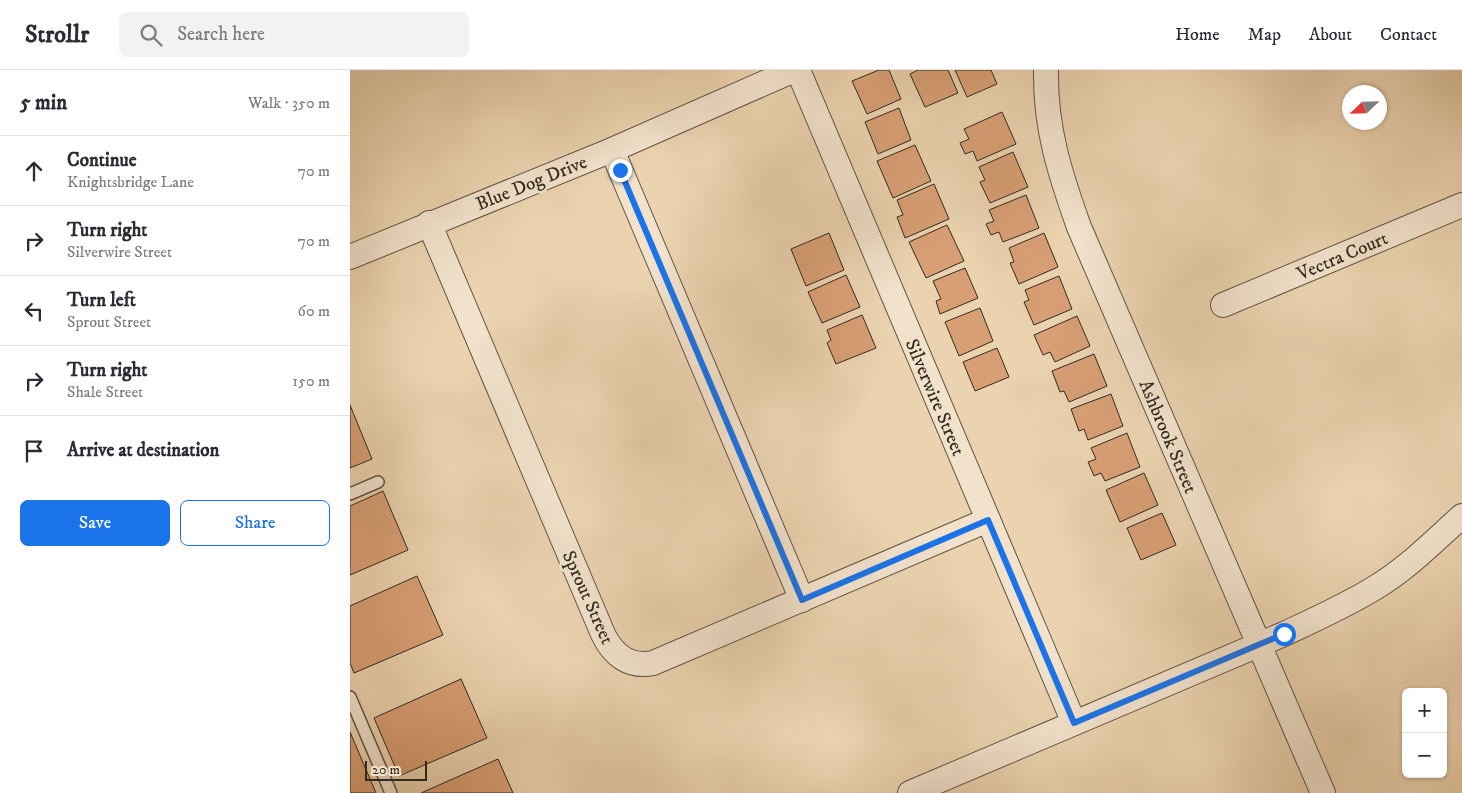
<!DOCTYPE html>
<html lang="en">
<head>
<meta charset="utf-8">
<style>
  :root { --surface:#fff; --page:#f2f2f3; --text:#2b2b33; --muted:#7c7c81; --line:#e1e1e2; --accent:#1a73e8 }
  body { margin:0; font-family:"IM FELL DW Pica",serif; background:var(--page); color:var(--text) }
  .controls { position:absolute; right:15px; bottom:15px; display:grid; overflow:hidden; border-radius:8px; box-shadow:0 1px 4px #0004 }
  .controls button { width:45px; height:45px; display:grid; place-items:center; padding:0; border:0; border-bottom:1px solid var(--line); background:var(--surface); color:var(--text); font:25px sans-serif }
  .compass { position:absolute; left:992px; top:15px; width:45px; height:45px; border-radius:50%; background:var(--surface); box-shadow:0 1px 4px #0004; rotate:247deg }
  .scale { position:absolute; left:15px; bottom:12px; width:62px; box-sizing:border-box; padding-left:5px; border:2px solid #312a20; border-top:0; font-size:14px; line-height:18px; white-space:nowrap; color:#312a20; -webkit-text-stroke:4px #f2e2cc; paint-order:stroke }
  .stop { position:absolute; width:15px; height:15px; margin:-11px; border:4px solid #1a73e8; border-radius:50%; background:#fff }
  .stop.end { background:#1a73e8; border-color:#fff; box-shadow:0 1px 5px #0008 }
  .list { margin:0; padding:0; list-style:none }
  h2 { display:flex; justify-content:space-between; align-items:center; height:65px; margin:0; padding:0 20px; font-size:21px }
  h2 small { font-size:16px; font-weight:400; color:var(--muted) }
  .list li { display:grid; grid-template-columns:32px 1fr auto; gap:15px; align-items:center; box-sizing:border-box; height:70px; padding:0 20px; border-top:1px solid var(--line) }
  .list b { display:block; font-size:19px; white-space:nowrap }
  .list p { margin:0; font-size:16px; white-space:nowrap; color:var(--muted) }
  .list em { font-size:16px; font-style:normal; color:var(--muted) }
  .actions { display:flex; gap:10px; padding:15px 20px }
  .actions a { flex:1; padding:11px 0; border:1px solid var(--accent); border-radius:8px; text-align:center; font-size:18px; color:var(--accent) }
  .actions .main { background:var(--accent); color:#fff }
  .icon { flex:none; width:28px; height:28px; fill:none; stroke:currentColor; stroke-width:2; stroke-linecap:round; stroke-linejoin:round }
  .map { position:relative; flex:none; width:1112px; height:723px; overflow:hidden }
  header { display:flex; align-items:center; gap:30px; box-sizing:border-box; height:70px; padding:0 25px; background:var(--surface); border-bottom:1px solid var(--line) }
  header strong { font-size:24px }
  nav { display:flex; gap:28px; margin-inline-start:auto; font-size:18px }
  .search { width:350px; height:45px; background:var(--page); display:flex; align-items:center; gap:12px; box-sizing:border-box; padding:0 18px; border-radius:8px; color:var(--muted); font-size:19px }
  main { display:flex }
  aside { flex:1; background:var(--surface) }
  .map>svg:first-child { display:block }
  .building { fill:#d89f75; stroke:#312a20 }
  .lines { fill:none; stroke-linecap:round; stroke-linejoin:round }
  .lane-casing { stroke:#605444; stroke-width:14 }
  .street-casing { stroke:#605444; stroke-width:26 }
  .lane { stroke:#f2e2cc; stroke-width:11 }
  .street { stroke:#f2e2cc; stroke-width:24 }
  .route { stroke:#1a73e8; stroke-width:6 }
  .labels { text-anchor:middle; stroke-width:5; stroke-linejoin:round; paint-order:stroke }
  .street-label { font-size:19px; fill:#312a20; stroke:#f2e2cc }
</style>
</head>
<body>
<header>
<strong>Strollr</strong>
<div class="search"><svg class="icon" aria-label="search" viewBox="0 0 24 24"><circle cx="10" cy="10" r="6"/><path d="M15 15l6 6"/></svg>Search here</div>
<nav><a>Home</a><a>Map</a><a>About</a><a>Contact</a></nav>
</header>
<main>
<aside>
<h2>5 min<small>Walk · 350 m</small></h2>
<ul class="list">
<li><svg class="icon" aria-label="ahead" viewBox="0 0 24 24"><path d="M12 20V5M6 11l6-6 6 6"/></svg><div><b>Continue</b><p>Knightsbridge Lane</p></div><em>70 m</em></li>
<li><svg class="icon" aria-label="right" viewBox="0 0 24 24"><path d="M7 20v-9h11M14 6l5 5-5 5"/></svg><div><b>Turn right</b><p>Silverwire Street</p></div><em>70 m</em></li>
<li><svg class="icon" aria-label="left" viewBox="0 0 24 24"><path d="M17 20v-9H6M10 6l-5 5 5 5"/></svg><div><b>Turn left</b><p>Sprout Street</p></div><em>60 m</em></li>
<li><svg class="icon" aria-label="right" viewBox="0 0 24 24"><path d="M7 20v-9h11M14 6l5 5-5 5"/></svg><div><b>Turn right</b><p>Shale Street</p></div><em>150 m</em></li>
<li><svg class="icon" aria-label="arrive" viewBox="0 0 24 24"><path d="M6 21V4h12l-3 4 3 4H6"/></svg><div><b>Arrive at destination</b></div></li>
</ul>
<div class="actions"><a class="main">Save</a><a>Share</a></div>
</aside>
<div class="map">
<svg width="1112" height="723" viewBox="0 0 1112 723">
  <rect width="100%" height="100%" fill="#ebd3b0"/>
  <filter id="stains"><feTurbulence type="fractalNoise" baseFrequency=".004" numOctaves="4"/><feColorMatrix values="0 0 0 0 .2 0 0 0 0 .09 0 0 0 0 .02 0 0 0 .5 -.17"/></filter>
  <radialGradient id="worn" r=".72"><stop offset=".6" stop-color="#630" stop-opacity="0"/><stop offset="1" stop-color="#630" stop-opacity=".3"/></radialGradient>
  <g class="building">
    <polygon points="529,0 539,0 551,29 517,44 502,11"/>
    <polygon points="568,0 598,0 608,23 575,37 560,4"/>
    <polygon points="605,0 641,0 647,14 617,27"/>
    <polygon points="549,38 561,70 528,84 515,52"/>
    <polygon points="652,42 666,74 627,91 623,81 615,84 610,73 619,69 614,59"/>
    <polygon points="565,75 581,111 543,128 527,91"/>
    <polygon points="663,82 678,117 640,133 630,112 635,110 629,97"/>
    <polygon points="584,114 599,149 555,168 547,147 553,145 547,130"/>
    <polygon points="676,125 689,158 653,172 649,162 641,165 636,154 644,151 639,140"/>
    <polygon points="597,155 614,191 576,208 559,172"/>
    <polygon points="479,163 494,200 456,216 441,179"/>
    <polygon points="694,163 708,197 669,214 660,193 664,192 659,178"/>
    <polygon points="615,198 628,228 590,244 586,231 591,229 583,211"/>
    <polygon points="496,205 510,237 472,253 458,222"/>
    <polygon points="709,206 722,239 684,255 674,232 679,230 675,220"/>
    <polygon points="630,238 643,271 609,286 595,252"/>
    <polygon points="512,245 526,278 486,294 477,273 481,270 477,260"/>
    <polygon points="727,246 740,276 705,292 700,282 693,285 684,265"/>
    <polygon points="647,278 659,307 625,321 613,292"/>
    <polygon points="744,284 757,316 719,332 714,321 710,322 702,301"/>
    <polygon points="761,324 773,356 738,370 734,359 729,361 721,339"/>
    <polygon points="0,335 22,389 0,398"/>
    <polygon points="777,363 790,397 755,411 751,403 744,406 738,392 746,389 741,378"/>
    <polygon points="794,403 808,435 770,452 756,420"/>
    <polygon points="33,421 58,480 0,505 0,436"/>
    <polygon points="812,443 826,475 791,490 777,458"/>
    <polygon points="67,506 93,565 4,603 0,593 0,536"/>
    <polygon points="111,609 137,668 49,706 24,648"/>
    <polygon points="0,662 26,723 0,723"/>
    <polygon points="148,689 163,723 71,723"/>
  </g>
  <g class="lines">
    <g class="lane-casing">
      <g id="lane">
        <polyline points="0,424 28,412"/>
        <polyline points="0,627 41,723"/>
      </g>
    </g>
    <g class="street-casing">
      <g id="street">
        <polyline points="448,0 724,653"/>
        <path d="M 696,0 C 695,58 710,104 729,157 L 973,723"/>
        <polyline points="262,80 452,530"/>
        <path d="M 79,153 L 253,564 C 263,585 279,598 303,593 L 638,450"/>
        <polyline points="0,187 262,80 444,0"/>
        <polyline points="873,235 1112,135"/>
        <path d="M 560,723 L 934,564 C 964,550 995,536 1023,519 C 1056,500 1084,471 1112,446"/>
      </g>
    </g>
    <use href="#lane" class="lane"/>
    <use href="#street" class="street"/>
  </g>
  <g class="lines">
    <polyline class="route" points="270,100 452,530 638,450 724,653 934,564"/>
  </g>
  <g class="labels">
    <g class="street-label">
      <text transform="translate(181 112) rotate(-22)" y="7">Blue Dog Drive</text>
      <text transform="translate(992 185) rotate(-23)" y="7">Vectra Court</text>
      <text transform="translate(586 327) rotate(67)" y="7">Silverwire Street</text>
      <text transform="translate(819 366) rotate(67)" y="7">Ashbrook Street</text>
      <text transform="translate(239 527) rotate(66)" y="7">Sprout Street</text>
    </g>
  </g>
  <rect width="100%" height="100%" filter="url(#stains)"/>
  <rect width="100%" height="100%" fill="url(#worn)"/>
</svg>
<div class="controls">
<button>+</button>
<button>−</button>
</div>
<svg class="compass" viewBox="-18 -18 36 36"><path d="M0-13l5 13h-10z" fill="#e53935"/><path d="M0 13l5-13h-10z" fill="#7c7c81"/></svg>
<div class="scale">20 m</div>
<div class="stop" style="left:934px;top:564px"></div>
<div class="stop end" style="left:270px;top:100px"></div>
</div>
</main>
</body>
</html>
